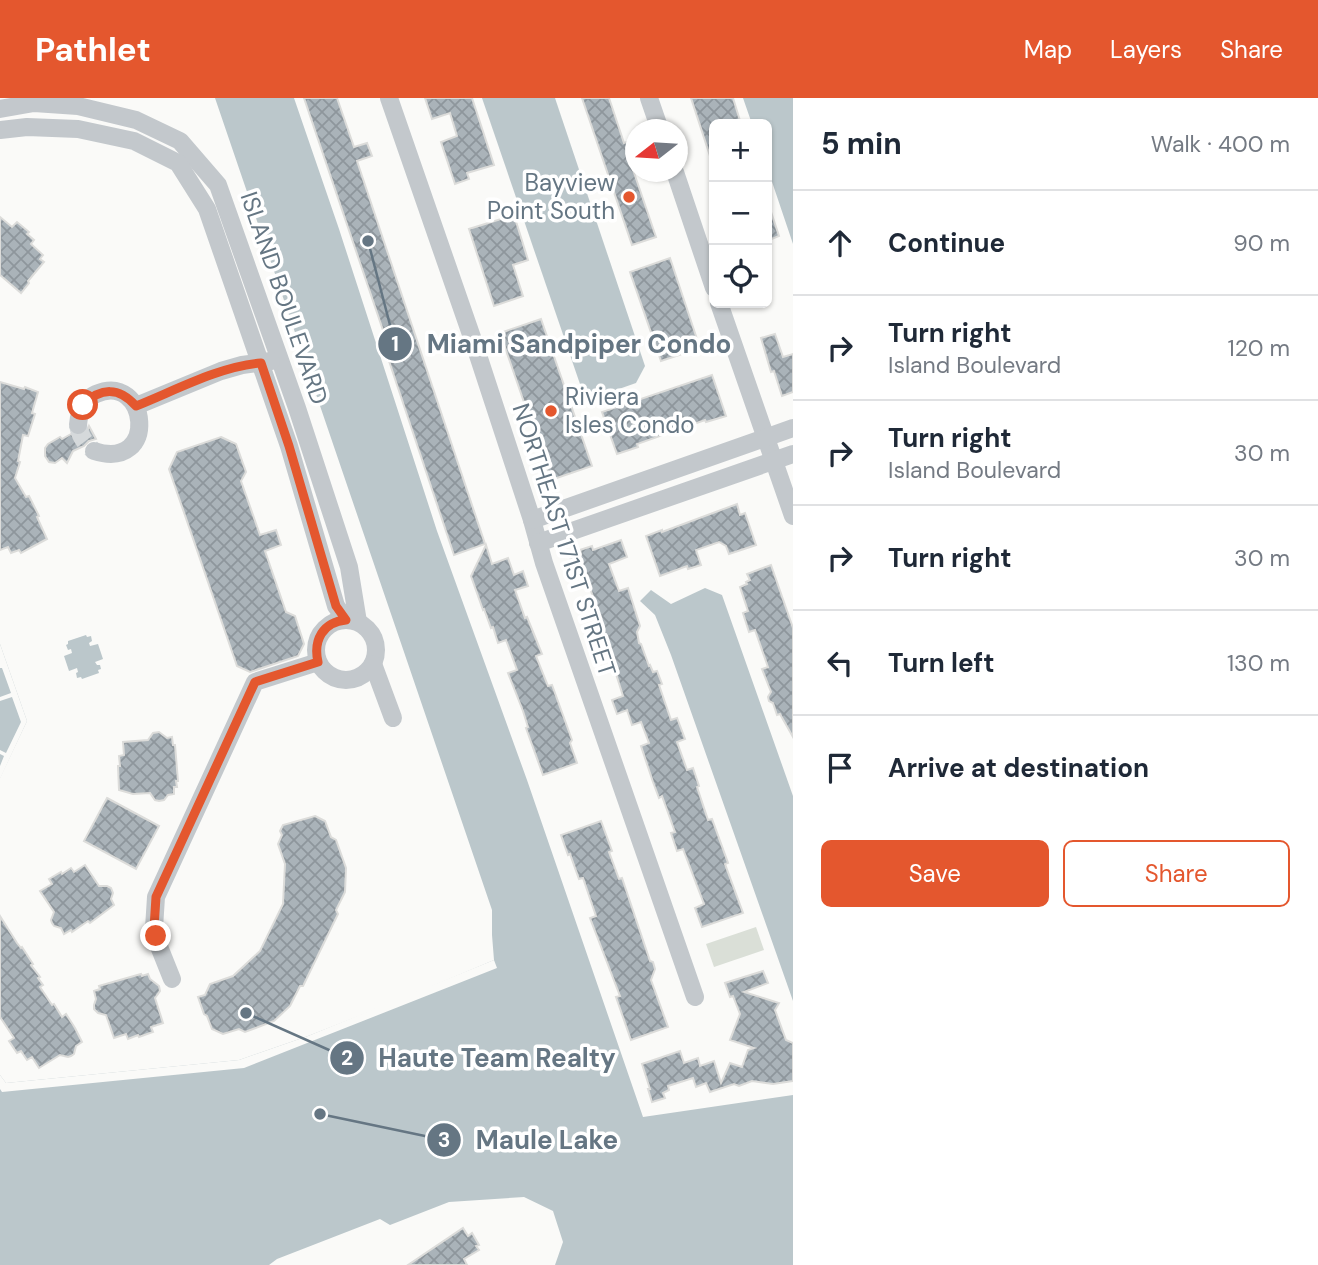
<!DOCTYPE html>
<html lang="en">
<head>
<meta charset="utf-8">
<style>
  :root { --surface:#fff; --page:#f6f6f7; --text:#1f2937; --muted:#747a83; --line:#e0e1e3; --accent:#e4572e }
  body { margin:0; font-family:"DM Sans",sans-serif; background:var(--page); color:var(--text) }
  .controls { position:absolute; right:21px; top:21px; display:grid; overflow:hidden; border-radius:10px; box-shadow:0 2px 5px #0004 }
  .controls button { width:63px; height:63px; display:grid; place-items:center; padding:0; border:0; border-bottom:2px solid var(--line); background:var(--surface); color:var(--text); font:35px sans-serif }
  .compass { position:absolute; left:625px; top:21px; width:63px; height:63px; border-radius:50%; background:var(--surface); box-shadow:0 2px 5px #0004; rotate:253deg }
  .stop { position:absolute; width:21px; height:21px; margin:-16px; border:5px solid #e4572e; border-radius:50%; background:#fff }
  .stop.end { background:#e4572e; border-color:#fff; box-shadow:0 2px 7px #0008 }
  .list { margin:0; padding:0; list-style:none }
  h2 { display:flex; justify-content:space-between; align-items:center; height:91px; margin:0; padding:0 28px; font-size:30px }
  h2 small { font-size:23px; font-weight:400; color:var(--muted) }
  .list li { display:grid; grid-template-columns:46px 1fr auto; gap:21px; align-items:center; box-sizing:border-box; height:105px; padding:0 28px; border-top:2px solid var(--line) }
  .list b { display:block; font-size:26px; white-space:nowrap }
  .list p { margin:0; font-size:23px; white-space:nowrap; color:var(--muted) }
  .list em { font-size:23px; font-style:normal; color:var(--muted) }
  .actions { display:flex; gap:14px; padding:21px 28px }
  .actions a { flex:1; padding:16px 0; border:2px solid var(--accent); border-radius:10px; text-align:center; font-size:24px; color:var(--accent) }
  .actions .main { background:var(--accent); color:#fff }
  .icon { flex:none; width:38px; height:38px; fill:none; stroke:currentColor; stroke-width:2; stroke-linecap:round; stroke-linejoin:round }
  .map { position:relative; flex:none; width:793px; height:1167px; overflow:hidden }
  header { display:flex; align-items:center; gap:42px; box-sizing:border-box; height:98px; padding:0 35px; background:var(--accent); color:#fff }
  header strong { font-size:33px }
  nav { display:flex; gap:38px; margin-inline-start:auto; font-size:24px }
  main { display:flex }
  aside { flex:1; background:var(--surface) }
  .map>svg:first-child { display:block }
  .garden { fill:#dadfd7 }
  .water { fill:#bbc7cb }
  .pier { fill:#fafaf8 }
  .building { fill:url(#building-cross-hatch); stroke:#dcdcda; stroke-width:2 }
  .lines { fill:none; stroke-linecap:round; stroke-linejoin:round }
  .minor-tunnel { stroke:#d5d9db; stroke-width:18; stroke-dasharray:18 9; stroke-linecap:butt }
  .minor { stroke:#c3c8cc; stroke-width:18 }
  .route { stroke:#e4572e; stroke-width:9 }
  .poi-dot { fill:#e4572e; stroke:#fff; stroke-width:2.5 }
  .labels { text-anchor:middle; stroke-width:7; stroke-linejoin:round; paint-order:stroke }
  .poi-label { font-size:24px; fill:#657683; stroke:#fff; text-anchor:end }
  .street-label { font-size:24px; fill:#657683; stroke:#fff }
  .leader { fill:none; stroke:#657683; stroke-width:2.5 }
  .callout-dot { fill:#657683; stroke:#fff; stroke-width:2.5 }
  .mark-label { font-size:21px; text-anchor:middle; font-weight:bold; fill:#fff }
  .callout-label { font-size:26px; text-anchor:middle; font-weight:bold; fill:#657683; stroke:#fff; stroke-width:7; stroke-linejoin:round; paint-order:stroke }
</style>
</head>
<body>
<header>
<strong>Pathlet</strong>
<nav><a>Map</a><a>Layers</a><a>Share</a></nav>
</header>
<main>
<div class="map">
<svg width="793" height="1167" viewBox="0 0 793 1167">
  <defs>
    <pattern id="building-cross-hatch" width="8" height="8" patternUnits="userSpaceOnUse" patternTransform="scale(1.75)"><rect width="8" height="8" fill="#aab3b9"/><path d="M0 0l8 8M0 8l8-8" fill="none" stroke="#8e969c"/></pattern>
  </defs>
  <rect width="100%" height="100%" fill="#fafaf8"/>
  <polygon class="garden" points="756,829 764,852 714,869 706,846"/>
  <g class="water">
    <polygon points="215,0 294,0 339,131 437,433 527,682 643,1019 793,997 793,1167 555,1167 563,1144 553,1113 524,1099 449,1104 390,1127 380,1121 277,1161 269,1167 0,1167 0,977 6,985 239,962 308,938 399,902 494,862 492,837 492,812"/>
    <polygon points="482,0 555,0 645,268 636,285 599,298 581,289"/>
    <polygon points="743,0 793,0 793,146 767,69 767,26 752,26"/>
    <polygon points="705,490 722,497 793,698 793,903 671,557 655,517 640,503 651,492 671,506"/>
    <polygon points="86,537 87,539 91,538 92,543 89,545 90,548 98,546 103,561 95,564 97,567 100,567 101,571 98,572 99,575 82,581 81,579 77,580 76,575 78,574 77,570 69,573 64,558 72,555 71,551 68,552 66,547 68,546 68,543"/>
    <polygon points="0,546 27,623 0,680"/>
  </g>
  <g class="pier">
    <polygon points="0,546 27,623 0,681 0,668 4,658 0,656 0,652 6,655 21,624 12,599 0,603 0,599 11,595 2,570 0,570"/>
    <polygon points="494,862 497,870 244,970 2,994 0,991 0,977 6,985 239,962 308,938"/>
  </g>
  <g class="building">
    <polygon points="304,0 337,0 354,49 367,45 372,58 357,63 485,446 454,457 383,245 387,244"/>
    <polygon points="425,0 472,0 494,67 467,75 469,81 455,86 441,44 457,38 450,15 432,21"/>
    <polygon points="582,0 609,0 624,45 630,43 635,58 629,60 656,139 632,147"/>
    <polygon points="691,0 733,0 741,26 714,26 714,63 712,64"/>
    <polygon points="767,108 769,108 779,138 767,143"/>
    <polygon points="514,117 528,162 513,167 523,198 494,208 469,131"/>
    <polygon points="0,119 12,129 17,124 29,134 27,136 34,142 31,146 43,157 40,161 44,164 28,183 29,185 21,195 0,177"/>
    <polygon points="670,160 700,250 661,263 630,174"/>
    <polygon points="541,221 592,368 551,382 500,235"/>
    <polygon points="775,236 783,259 793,256 793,294 782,298 774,273 771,274 761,240"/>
    <polygon points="712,277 726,318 706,324 705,322 637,346 638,349 617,356 602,314"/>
    <polygon points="0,284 24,291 25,289 38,294 32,315 35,316 28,338 23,337 18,363 20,364 15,380 26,399 29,398 39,418 37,419 47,441 21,455 19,452 11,455 8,449 0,452"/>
    <polygon points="89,328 96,341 89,343 84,348 73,353 67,365 62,360 55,365 49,364 45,358 45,350 48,346 60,339 62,341 71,336 76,338 82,338 87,334"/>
    <polygon points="221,339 236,346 246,374 241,383 260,437 276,432 281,447 265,453 286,514 295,518 304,546 298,558 250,574 237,568 169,371 177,354"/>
    <polygon points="737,406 740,417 745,415 756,447 729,456 726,448 719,444 696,452 701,467 688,471 687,468 660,478 646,438 662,432 662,434"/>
    <polygon points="621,442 627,459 609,466 619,493 628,490 640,528 637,534 639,545 641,546 649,568 650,567 653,574 657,573 662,586 659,587 671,622 677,620 685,641 677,644 687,672 693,670 699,688 697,689 708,722 712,721 728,765 725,766 743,815 702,829 695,810 704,806 683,751 677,753 671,735 675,734 662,698 659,700 653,684 641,648 649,645 641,624 632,627 627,612 617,616 612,602 623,598 603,535 600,536 594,518 599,517 585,475 576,478 570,459 581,456 580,452 592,448 593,452"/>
    <polygon points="486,447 492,466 508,460 514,477 523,473 528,488 515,492 525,520 527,519 542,556 536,558 548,588 552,587 572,642 570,645 577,665 543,677 526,630 528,629 523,613 508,575 517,572 506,542 498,545 493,529 491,530 484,511 483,512 471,478"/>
    <polygon points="771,467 793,530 793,639 780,616 777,617 773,605 769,603 768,599 771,594 762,571 768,569 755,532 749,534 743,515 748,513 740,489 747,486 746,484 750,482 747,476"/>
    <polygon points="159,634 167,640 172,639 173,647 175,647 178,683 176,683 177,689 174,689 174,696 168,697 164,702 159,703 155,702 150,695 133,696 119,692 118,668 120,668 119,658 124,657 123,644 148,642 153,635"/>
    <polygon points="107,700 159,728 136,771 84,743"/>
    <polygon points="315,718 325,723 331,739 336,742 346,770 345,794 336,812 338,816 303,888 300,888 290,908 274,923 245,934 239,931 223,936 212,931 207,918 204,916 198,899 205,897 210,886 233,878 260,853 283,806 285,766 278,746 282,737 280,733 283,727"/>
    <polygon points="601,723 612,753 609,754 619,781 622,780 650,863 653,864 655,871 651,882 668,929 631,942 616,899 620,898 590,820 596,818 583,780 579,781 570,756 568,757 561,737"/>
    <polygon points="85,767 99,788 107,788 111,790 113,795 111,801 114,807 90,825 88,823 72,834 71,832 64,836 61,830 54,828 52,825 51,822 54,814 40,793 52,786 49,781 61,774 62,776 71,770 74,774"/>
    <polygon points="0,818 17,845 21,850 22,849 33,866 31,867 40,879 38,880 43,887 40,889 52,907 54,906 62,919 66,916 75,930 82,944 76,948 74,956 71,958 68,959 60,957 39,970 32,959 27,962 21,953 17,955 9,943 14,940 0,919"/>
    <polygon points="763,873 768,885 744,894 779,905 775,912 786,942 793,945 793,983 773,986 752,983 739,988 734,986 710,994 706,985 696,989 693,980 668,988 669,992 663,995 665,1000 652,1004 648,991 650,991 642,966 680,953 684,965 698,960 700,968 714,963 721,985 730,965 742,969 748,952 754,950 730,942 740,916 733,898 730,899 725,885"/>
    <polygon points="141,876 142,878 148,876 150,881 159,888 160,893 155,900 163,925 151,929 153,934 139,939 138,937 128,941 126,936 114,940 106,917 98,915 94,911 94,907 96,901 94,893 100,891 99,888"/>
    <polygon points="463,1130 468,1138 472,1135 479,1147 476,1148 479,1152 464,1161 467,1167 408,1167"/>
  </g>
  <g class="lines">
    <path class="minor-tunnel" d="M 78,327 C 80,339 85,345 94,353"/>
    <g class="minor">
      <polyline points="389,0 474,245 532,422 544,465 695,899"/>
      <polyline points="649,0 660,32"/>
      <polyline points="0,11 34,5 78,8 136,22 180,43 218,87 297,310 349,469 358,524"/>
      <polyline points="0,32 27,29 78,31 134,43 178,65 207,111 289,348 336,508 346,522"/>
      <polyline points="675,74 714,190"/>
      <polyline points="719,205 793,418"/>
      <polyline points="136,308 221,273 242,267 271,263"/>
      <path d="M 78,327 C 79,314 83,302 96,296 C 148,273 160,374 94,353"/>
      <polyline points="532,422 793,330"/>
      <polyline points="538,445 793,356"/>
      <circle cx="346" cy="552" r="30"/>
      <polyline points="373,566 393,620"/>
      <polyline points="172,881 160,851 154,830 156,799 255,584 318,564"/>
    </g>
  </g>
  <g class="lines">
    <path class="route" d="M 83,307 C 101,289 119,289 136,308 C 174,293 220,268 261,265 L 289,348 L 336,508 L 346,522 C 323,524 313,542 318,564 L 255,584 L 156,799 L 154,830 L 156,838"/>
  </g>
  <g class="poi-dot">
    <circle cx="629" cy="99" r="7"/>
    <circle cx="551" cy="313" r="7"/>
  </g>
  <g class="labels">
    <g class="poi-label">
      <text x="615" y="93">Bayview<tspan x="615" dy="28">Point South</tspan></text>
      <text x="565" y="307" text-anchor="start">Riviera<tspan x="565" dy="28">Isles Condo</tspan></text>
    </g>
    <g class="street-label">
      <text transform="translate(284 200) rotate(71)" y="8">ISLAND BOULEVARD</text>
      <text transform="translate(564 442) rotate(72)" y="8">NORTHEAST 171ST STREET</text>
    </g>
  </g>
  <path class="leader" d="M368 143L395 246M246 915L347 960M320 1016L444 1042"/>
  <g class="callout-dot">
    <circle cx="368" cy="143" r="7"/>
    <circle cx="246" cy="915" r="7"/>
    <circle cx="320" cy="1016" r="7"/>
    <circle cx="395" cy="246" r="18"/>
    <circle cx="347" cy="960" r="18"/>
    <circle cx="444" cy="1042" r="18"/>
  </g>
  <g class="mark-label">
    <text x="395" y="253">1</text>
    <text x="347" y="967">2</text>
    <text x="444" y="1049">3</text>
  </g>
  <g class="callout-label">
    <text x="579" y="255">Miami Sandpiper Condo</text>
    <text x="497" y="969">Haute Team Realty</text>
    <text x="547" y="1051">Maule Lake</text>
  </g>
</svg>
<div class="controls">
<button>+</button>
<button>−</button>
<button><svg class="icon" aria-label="locate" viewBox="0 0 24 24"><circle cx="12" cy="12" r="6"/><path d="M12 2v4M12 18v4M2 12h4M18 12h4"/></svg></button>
</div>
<svg class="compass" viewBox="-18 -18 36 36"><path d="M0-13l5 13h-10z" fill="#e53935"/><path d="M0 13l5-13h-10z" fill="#747a83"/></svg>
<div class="stop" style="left:83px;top:307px"></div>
<div class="stop end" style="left:156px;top:838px"></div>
</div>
<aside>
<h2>5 min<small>Walk · 400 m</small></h2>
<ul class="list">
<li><svg class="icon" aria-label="ahead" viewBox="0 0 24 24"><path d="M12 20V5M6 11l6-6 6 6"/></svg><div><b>Continue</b></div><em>90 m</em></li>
<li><svg class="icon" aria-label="right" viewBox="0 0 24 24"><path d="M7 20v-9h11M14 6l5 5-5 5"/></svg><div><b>Turn right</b><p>Island Boulevard</p></div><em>120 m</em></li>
<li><svg class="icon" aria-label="right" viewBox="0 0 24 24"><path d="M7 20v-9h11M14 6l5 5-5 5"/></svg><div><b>Turn right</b><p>Island Boulevard</p></div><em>30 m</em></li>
<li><svg class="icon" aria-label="right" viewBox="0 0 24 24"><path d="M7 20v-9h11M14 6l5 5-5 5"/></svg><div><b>Turn right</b></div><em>30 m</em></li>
<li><svg class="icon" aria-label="left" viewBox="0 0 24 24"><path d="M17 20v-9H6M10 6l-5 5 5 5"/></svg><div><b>Turn left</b></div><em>130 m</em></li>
<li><svg class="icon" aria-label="arrive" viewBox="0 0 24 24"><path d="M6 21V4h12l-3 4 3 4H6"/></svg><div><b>Arrive at destination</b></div></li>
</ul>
<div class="actions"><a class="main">Save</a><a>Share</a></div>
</aside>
</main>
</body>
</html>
